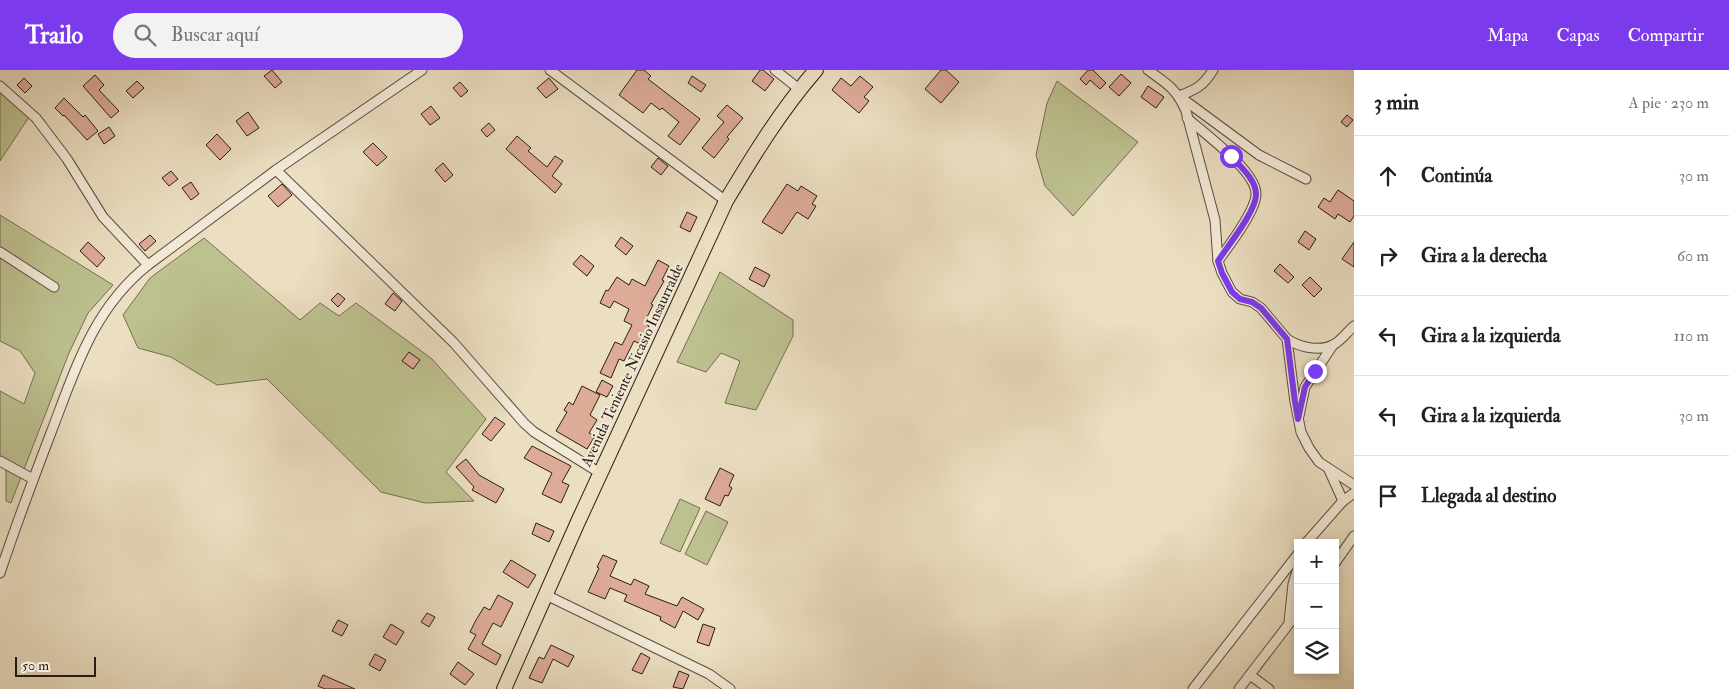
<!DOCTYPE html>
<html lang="es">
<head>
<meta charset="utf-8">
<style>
  :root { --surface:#fff; --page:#f2f2f2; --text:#222; --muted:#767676; --line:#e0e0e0; --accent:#7c3aed }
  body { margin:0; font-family:"IM FELL Double Pica",serif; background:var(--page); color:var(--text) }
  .controls { position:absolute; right:15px; bottom:15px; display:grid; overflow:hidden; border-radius:0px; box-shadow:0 2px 8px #0003 }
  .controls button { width:45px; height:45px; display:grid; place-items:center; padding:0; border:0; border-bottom:1px solid var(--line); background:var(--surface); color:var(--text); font:25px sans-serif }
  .scale { position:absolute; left:15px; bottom:12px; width:81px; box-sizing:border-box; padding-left:5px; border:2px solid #291d17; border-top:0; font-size:14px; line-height:18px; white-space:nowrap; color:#291d17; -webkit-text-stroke:4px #f2ead7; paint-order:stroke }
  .stop { position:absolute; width:15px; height:15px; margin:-11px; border:4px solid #7c3aed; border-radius:50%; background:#fff }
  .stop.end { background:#7c3aed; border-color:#fff; box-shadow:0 1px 5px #0008 }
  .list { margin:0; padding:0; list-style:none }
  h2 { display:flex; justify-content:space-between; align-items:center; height:65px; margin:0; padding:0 20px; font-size:21px }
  h2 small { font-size:16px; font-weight:400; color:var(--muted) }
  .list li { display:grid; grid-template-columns:32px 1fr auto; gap:15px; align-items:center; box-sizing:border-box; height:80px; padding:0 20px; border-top:1px solid var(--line) }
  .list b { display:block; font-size:19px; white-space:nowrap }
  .list em { font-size:16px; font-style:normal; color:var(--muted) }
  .icon { flex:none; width:28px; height:28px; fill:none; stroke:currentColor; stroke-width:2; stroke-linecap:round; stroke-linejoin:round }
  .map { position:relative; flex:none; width:1354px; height:619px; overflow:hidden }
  header { display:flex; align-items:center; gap:30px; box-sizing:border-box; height:70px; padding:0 25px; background:var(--accent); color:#fff }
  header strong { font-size:24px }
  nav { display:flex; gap:28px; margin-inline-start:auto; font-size:18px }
  .search { width:350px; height:45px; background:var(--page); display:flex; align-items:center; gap:12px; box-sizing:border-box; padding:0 18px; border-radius:28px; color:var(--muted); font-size:19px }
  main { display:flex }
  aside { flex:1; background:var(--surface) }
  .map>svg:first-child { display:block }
  .green { fill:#bdc08f; stroke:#736e53 }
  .building { fill:#ddab98; stroke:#291d17 }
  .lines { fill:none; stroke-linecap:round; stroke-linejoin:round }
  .street-casing { stroke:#5a4d42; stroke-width:11 }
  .primary-casing { stroke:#291d17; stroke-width:16 }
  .street { stroke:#f2ead7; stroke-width:9 }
  .primary { stroke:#ebdec1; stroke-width:14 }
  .route { stroke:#7c3aed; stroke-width:6 }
  .labels { text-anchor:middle; stroke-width:4; stroke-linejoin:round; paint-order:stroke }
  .street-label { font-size:15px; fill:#291d17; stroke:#f2ead7 }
</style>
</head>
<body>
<header>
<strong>Trailo</strong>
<div class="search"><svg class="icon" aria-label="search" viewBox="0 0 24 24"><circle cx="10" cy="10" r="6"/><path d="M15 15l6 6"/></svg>Buscar aquí</div>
<nav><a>Mapa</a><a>Capas</a><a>Compartir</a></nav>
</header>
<main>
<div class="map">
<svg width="1354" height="619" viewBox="0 0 1354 619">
  <rect width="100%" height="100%" fill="#ebdec1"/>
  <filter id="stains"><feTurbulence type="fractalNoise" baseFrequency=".004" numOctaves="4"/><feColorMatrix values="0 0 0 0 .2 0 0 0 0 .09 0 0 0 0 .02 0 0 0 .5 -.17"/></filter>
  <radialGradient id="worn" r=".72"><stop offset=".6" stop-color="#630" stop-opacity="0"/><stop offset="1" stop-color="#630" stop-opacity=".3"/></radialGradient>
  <g class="green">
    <polygon points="1057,11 1138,72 1073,146 1045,116 1036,85 1047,33"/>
    <polygon points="0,22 29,47 0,91"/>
    <polygon points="0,145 113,215 88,243 69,283 11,433 6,431 6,392 0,389 0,321 24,334 35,303 20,281 0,271"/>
    <polygon points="204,168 300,250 320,233 339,246 356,233 432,289 486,349 446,402 474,431 425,433 381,422 267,309 217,315 171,287 138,278 123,245 150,208"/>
    <polygon points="720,202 793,250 793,266 756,340 725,333 740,291 721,283 706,302 677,292"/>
    <polygon points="680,429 700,438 680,482 660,473"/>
    <polygon points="706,441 728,452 707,495 685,484"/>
  </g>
  <g class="building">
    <polygon points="272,0 282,12 275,18 264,6"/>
    <polygon points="637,0 644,0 651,6 648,9 700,49 680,75 668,66 679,52 662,38 660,40 651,33 643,43 619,25"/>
    <polygon points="760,0 763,0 774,9 765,21 752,11"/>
    <polygon points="941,0 946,0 959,12 941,33 925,19"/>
    <polygon points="1088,0 1093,0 1106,13 1100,19 1090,10 1086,15 1080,9"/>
    <polygon points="1121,4 1131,13 1119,26 1109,17"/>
    <polygon points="95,5 104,15 99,20 119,41 111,48 83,16"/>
    <polygon points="692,6 706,15 701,22 688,13"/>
    <polygon points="860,6 873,17 864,27 869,31 859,43 832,20 841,8 851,16"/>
    <polygon points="24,8 32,16 25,23 17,15"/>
    <polygon points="549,8 558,19 546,28 537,18"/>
    <polygon points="137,11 144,18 133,28 126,21"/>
    <polygon points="460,12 468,21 461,27 453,18"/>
    <polygon points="1148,16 1164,27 1156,38 1141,27"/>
    <polygon points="64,28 83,47 85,45 98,61 87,70 64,45 63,46 55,38"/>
    <polygon points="727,35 743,48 727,67 729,69 714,88 702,78 724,52 717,46"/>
    <polygon points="431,36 440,48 430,55 421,44"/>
    <polygon points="248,42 259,58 247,66 236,51"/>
    <polygon points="1347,45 1353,50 1347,57 1341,52"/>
    <polygon points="489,53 495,60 487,67 481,60"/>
    <polygon points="109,57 115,66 104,74 98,64"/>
    <polygon points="217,64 231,79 220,90 206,75"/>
    <polygon points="517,66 531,78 528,81 547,97 555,86 563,91 552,106 562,114 555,123 506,79"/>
    <polygon points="373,73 387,87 377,96 363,82"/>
    <polygon points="658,88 668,96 661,105 651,97"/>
    <polygon points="443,93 453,105 445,112 435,100"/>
    <polygon points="171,101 178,109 169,116 162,108"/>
    <polygon points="191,112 199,124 191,130 182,118"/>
    <polygon points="282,114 292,125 278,137 268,126"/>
    <polygon points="787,114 798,121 801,116 817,126 812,134 816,136 808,149 797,142 782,164 762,152"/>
    <polygon points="1338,120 1354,131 1354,146 1350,152 1338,144 1335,149 1318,137 1324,128 1330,132"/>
    <polygon points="687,142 697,147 690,162 680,157"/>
    <polygon points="1305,161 1316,169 1309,180 1298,172"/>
    <polygon points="150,165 156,171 145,181 139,174"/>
    <polygon points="621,167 633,176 626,185 615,176"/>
    <polygon points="88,172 105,188 97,197 80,181"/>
    <polygon points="1354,172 1354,197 1342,189"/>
    <polygon points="581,185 594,196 587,206 573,194"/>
    <polygon points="658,190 669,196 662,210 664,211 651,234 653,235 646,249 648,250 646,254 649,256 640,274 634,271 624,291 619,289 611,308 600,303 615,272 622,275 632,255 624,251 629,239 614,231 610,238 600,233 606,220 608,221 617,207 629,215 632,209 645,216"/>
    <polygon points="1280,194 1294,207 1288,213 1274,201"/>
    <polygon points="755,197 770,205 764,217 749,209"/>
    <polygon points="1310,207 1322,219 1314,227 1302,215"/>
    <polygon points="338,223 345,229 338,237 331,230"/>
    <polygon points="393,223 402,231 395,241 385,234"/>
    <polygon points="409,282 420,290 413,299 402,291"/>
    <polygon points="602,310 613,316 607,327 596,322"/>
    <polygon points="582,316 600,325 590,345 597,350 589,363 595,366 587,379 556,361 567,342 564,340 569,332 573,335"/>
    <polygon points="495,347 505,354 491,371 482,364"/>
    <polygon points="532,376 571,396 562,412 569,415 561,433 542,424 552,403 524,388"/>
    <polygon points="466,389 479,405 504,419 496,433 472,420 474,417 456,397"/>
    <polygon points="720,398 734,405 729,416 732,418 728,426 725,425 720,436 705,429"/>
    <polygon points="536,453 554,461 549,472 532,464"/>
    <polygon points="603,485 617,491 610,506 631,515 634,509 649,516 645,524 677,536 682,527 704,539 698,550 683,541 675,558 660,550 661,547 624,531 627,525 610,518 605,529 588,522 599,498 597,497"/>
    <polygon points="511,490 536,505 528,518 503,502"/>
    <polygon points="498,525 513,533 501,557 493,553 482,574 501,585 496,595 468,579 476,565 470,562 476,550 484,537 490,540"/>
    <polygon points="427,543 435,547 429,557 421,552"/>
    <polygon points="338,550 348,555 342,566 332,561"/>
    <polygon points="391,554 404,562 396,575 383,567"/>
    <polygon points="703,554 715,558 709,576 697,572"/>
    <polygon points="551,575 574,586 568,597 553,589 542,613 529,608 539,587 544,589"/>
    <polygon points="641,583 650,588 642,604 632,600"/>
    <polygon points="375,584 386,590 380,601 369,595"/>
    <polygon points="458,592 474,604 465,615 450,604"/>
    <polygon points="679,601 689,605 683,619 673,617"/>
    <polygon points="323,605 355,619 325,619 318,616"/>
  </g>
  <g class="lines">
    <g class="street-casing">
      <g id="street">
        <polyline points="550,0 726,131"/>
        <polyline points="775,0 799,19"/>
        <path d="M 1148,0 C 1167,14 1176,18 1186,41 L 1215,150 L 1218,191 L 1222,203 L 1232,222 L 1240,229 L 1252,232 L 1261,238 L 1287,269 L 1295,332 L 1301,362 L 1309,378 L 1319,392 L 1354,415"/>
        <path d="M 1213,0 C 1203,16 1197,19 1179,26 L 1259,85 L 1306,109"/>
        <polyline points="0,16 36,48 67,89 103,147 148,195"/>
        <path d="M 1187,48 C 1204,63 1256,101 1256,124 C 1256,141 1228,177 1218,191"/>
        <polyline points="276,100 454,273 524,353 534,362 600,403"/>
        <polyline points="0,182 54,217"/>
        <path d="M 1287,269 C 1299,277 1319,282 1333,275 C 1341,271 1348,261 1354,256"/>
        <polyline points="1299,346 1305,317 1333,275"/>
        <polyline points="0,391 33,409"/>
        <polyline points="1343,431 1354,423"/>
        <polyline points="1306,473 1343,431 1329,400"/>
        <polyline points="1335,493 1354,466"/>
        <path d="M 0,503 C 16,455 34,407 52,360 C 76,297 94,238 148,195 L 276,100 L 422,0"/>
        <polyline points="546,525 709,604 730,619"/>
        <polyline points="1289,552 1293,514 1298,498"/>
        <polyline points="1250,605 1269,619"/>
        <polyline points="1193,619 1298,484"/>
        <polyline points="1239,619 1298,542"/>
      </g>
    </g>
    <g class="primary-casing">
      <path id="primary" d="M 504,619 L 577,454 L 726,131 C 753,86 781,40 816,0"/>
    </g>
    <use href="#street" class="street"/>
    <use href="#primary" class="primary"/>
  </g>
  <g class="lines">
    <path class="route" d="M 1231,86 C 1240,96 1256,110 1256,124 C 1257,140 1227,177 1218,191 L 1222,203 L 1232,222 L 1240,229 L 1252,232 L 1261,238 L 1287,269 L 1295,332 L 1298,349 L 1305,317 L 1315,301"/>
  </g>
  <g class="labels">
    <g class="street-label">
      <text transform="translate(632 295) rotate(-65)" y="5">Avenida Teniente Nicasio Insaurralde</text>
    </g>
  </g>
  <rect width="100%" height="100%" filter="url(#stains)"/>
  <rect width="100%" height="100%" fill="url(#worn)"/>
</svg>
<div class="controls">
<button>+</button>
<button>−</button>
<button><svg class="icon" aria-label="layers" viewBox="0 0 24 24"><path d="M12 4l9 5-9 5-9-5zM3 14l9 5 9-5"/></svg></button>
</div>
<div class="scale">50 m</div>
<div class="stop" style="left:1231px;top:86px"></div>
<div class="stop end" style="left:1315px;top:301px"></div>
</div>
<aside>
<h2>3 min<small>A pie · 230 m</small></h2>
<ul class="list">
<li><svg class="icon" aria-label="ahead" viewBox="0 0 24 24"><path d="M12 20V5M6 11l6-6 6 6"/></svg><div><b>Continúa</b></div><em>30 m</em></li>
<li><svg class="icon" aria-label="right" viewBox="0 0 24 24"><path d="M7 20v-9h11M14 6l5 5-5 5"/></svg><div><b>Gira a la derecha</b></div><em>60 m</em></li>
<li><svg class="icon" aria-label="left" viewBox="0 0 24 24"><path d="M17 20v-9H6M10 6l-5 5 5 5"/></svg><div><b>Gira a la izquierda</b></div><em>110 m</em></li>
<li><svg class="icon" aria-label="left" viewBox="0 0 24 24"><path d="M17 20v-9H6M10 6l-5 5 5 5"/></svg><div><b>Gira a la izquierda</b></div><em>30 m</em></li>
<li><svg class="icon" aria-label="arrive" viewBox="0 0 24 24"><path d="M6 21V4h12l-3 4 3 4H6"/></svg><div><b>Llegada al destino</b></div></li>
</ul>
</aside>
</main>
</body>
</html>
